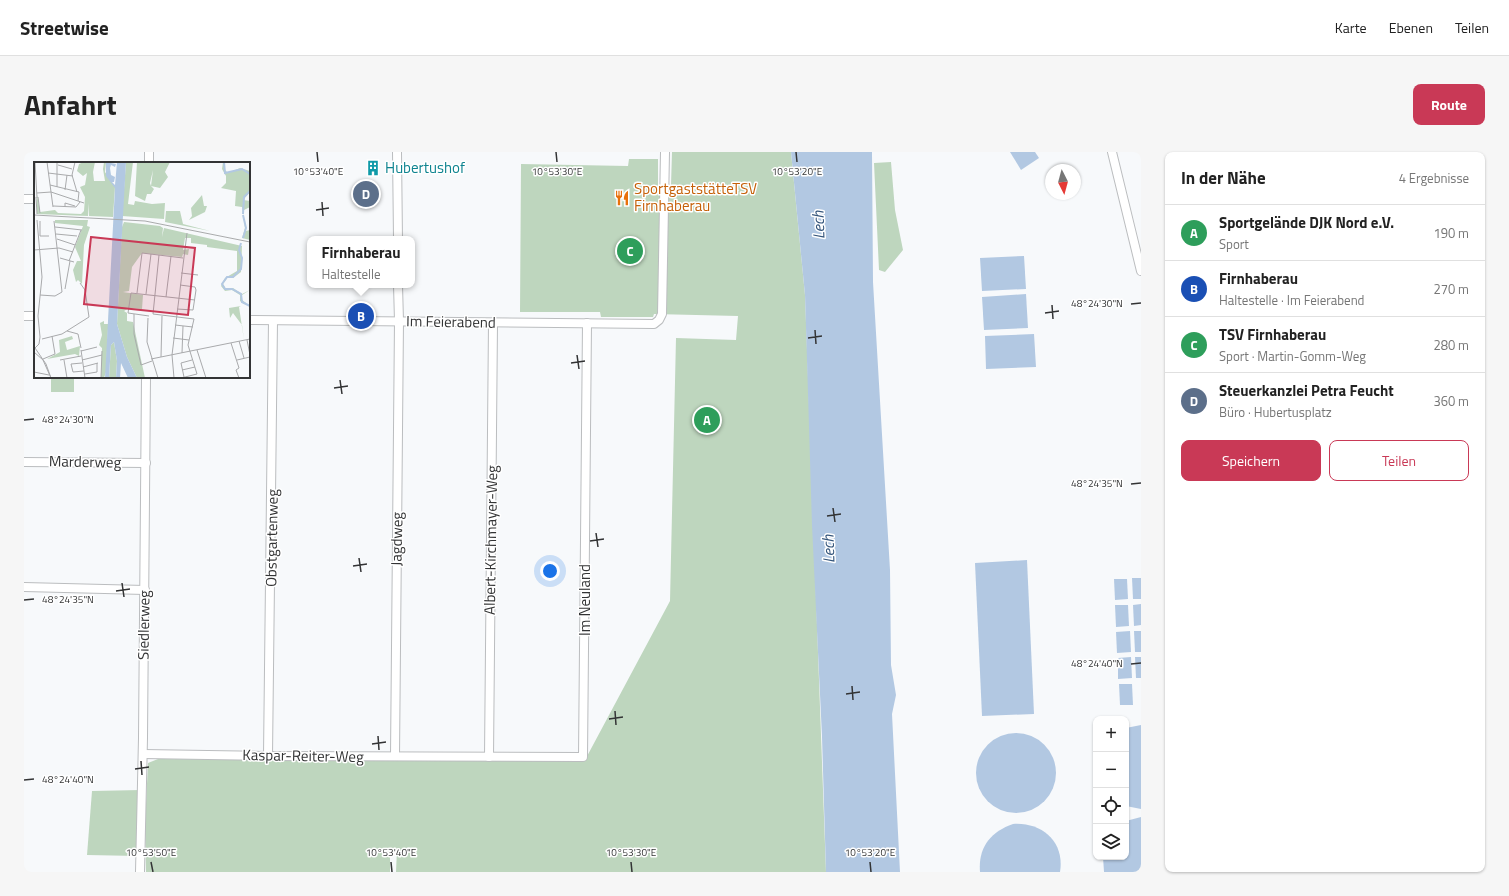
<!DOCTYPE html>
<html lang="de">
<head>
<meta charset="utf-8">
<style>
  :root { --surface:#fff; --page:#f6f6f6; --text:#222; --muted:#767676; --line:#e0e0e0; --accent:#c93956 }
  body { margin:0; font-family:"Titillium Web",sans-serif; background:var(--page); color:var(--text) }
  .controls { position:absolute; right:12px; bottom:12px; display:grid; overflow:hidden; border-radius:8px; box-shadow:0 1px 3px #0004 }
  .controls button { width:36px; height:36px; display:grid; place-items:center; padding:0; border:0; border-bottom:1px solid var(--line); background:var(--surface); color:var(--text); font:20px sans-serif }
  .compass { position:absolute; left:1021px; top:12px; width:36px; height:36px; border-radius:50%; background:var(--surface); box-shadow:0 1px 3px #0004; rotate:174deg }
  .you { position:absolute; left:526px; top:419px; width:14px; height:14px; margin:-10px; border:3px solid #fff; border-radius:50%; background:#1a73e8; box-shadow:0 0 0 6px #1a73e833 }
  .badge { display:grid; place-items:center; width:26px; height:26px; border-radius:50%; background:var(--accent); color:#fff; font-size:13px; font-weight:700 }
  .pin { position:absolute; translate:-50% -50%; border:2px solid #fff; box-shadow:0 1px 4px #0006 }
  .popup { position:absolute; left:283px; top:84px; width:108px; height:52px; box-sizing:border-box; display:grid; place-content:center; border-radius:8px; background:var(--surface); filter:drop-shadow(0 1px 3px #0005); font-size:13px; white-space:nowrap; color:var(--muted) }
  .popup b { font-size:15px; color:var(--text) }
  .popup::after { content:''; position:absolute; left:50%; top:100%; margin-left:-8px; border:8px solid transparent; border-top-color:var(--surface) }
  .list { margin:0; padding:0; list-style:none }
  h2 { display:flex; justify-content:space-between; align-items:center; height:52px; margin:0; padding:0 16px; font-size:17px }
  h2 small { font-size:13px; font-weight:400; color:var(--muted) }
  .list li { display:grid; grid-template-columns:26px 1fr auto; gap:12px; align-items:center; box-sizing:border-box; height:56px; padding:0 16px; border-top:1px solid var(--line) }
  .list b { display:block; font-size:15px; white-space:nowrap }
  .list p { margin:0; font-size:13px; white-space:nowrap; color:var(--muted) }
  .list em { font-size:13px; font-style:normal; color:var(--muted) }
  .actions { display:flex; gap:8px; padding:12px 16px }
  .actions a { flex:1; padding:9px 0; border:1px solid var(--accent); border-radius:8px; text-align:center; font-size:14px; color:var(--accent) }
  .actions .main { background:var(--accent); color:#fff }
  .icon { flex:none; width:22px; height:22px; fill:none; stroke:currentColor; stroke-width:2; stroke-linecap:round; stroke-linejoin:round }
  .map { position:relative; flex:none; width:1117px; height:720px; overflow:hidden; border-radius:8px }
  header { display:flex; align-items:center; gap:24px; box-sizing:border-box; height:56px; padding:0 20px; background:var(--surface); border-bottom:1px solid var(--line) }
  header strong { font-size:19px }
  nav { display:flex; gap:22px; margin-inline-start:auto; font-size:14px }
  .intro { display:flex; align-items:center; justify-content:space-between; box-sizing:border-box; height:96px; padding:0 24px }
  h1 { margin:0; font-size:28px }
  .button { padding:10px 18px; border-radius:8px; background:var(--accent); color:#fff; font-size:14px; font-weight:700 }
  main { display:flex; gap:24px; padding:0 24px }
  aside { flex:1; background:var(--surface); border-radius:8px; box-shadow:0 1px 3px #0004 }
  .map>svg:first-child { display:block }
  .green { fill:#bed6be }
  .water { fill:#b2c8e2 }
  .lines { fill:none; stroke-linecap:round; stroke-linejoin:round }
  .street-casing { stroke:#bbbdbf; stroke-width:10 }
  .street { stroke:#fff; stroke-width:8 }
  .ticks { fill:none; stroke:#333435; stroke-width:1.5 }
  .labels { text-anchor:middle; stroke-width:3; stroke-linejoin:round; paint-order:stroke }
  .culture-label { font-size:15px; fill:#0d838f; stroke:#fff; text-anchor:start }
  .food-label { font-size:15px; fill:#c56008; stroke:#fff; text-anchor:start }
  .street-label { font-size:15px; fill:#333435; stroke:#fff }
  .water-label { font-size:16px; font-style:italic; fill:#33547a; stroke:#fff }
  .inset-river { fill:none; stroke:#b2c8e2; stroke-width:2 }
  .inset-road { fill:none; stroke:#a9aaac; stroke-width:1 }
  .view { fill:#c93956; fill-opacity:0.15; stroke:#c93956; stroke-width:2 }
  .inset-edge { fill:none; stroke:#333435; stroke-width:2 }
  .ticks-label { font-size:10px; text-anchor:middle; fill:#333435; stroke:#fff; stroke-width:3; stroke-linejoin:round; paint-order:stroke }
</style>
</head>
<body>
<header>
<strong>Streetwise</strong>
<nav><a>Karte</a><a>Ebenen</a><a>Teilen</a></nav>
</header>
<div class="intro"><h1>Anfahrt</h1><a class="button">Route</a></div>
<main>
<div class="map">
<svg width="1117" height="720" viewBox="0 0 1117 720">
  <rect width="100%" height="100%" fill="#f7f9fb"/>
  <g class="green">
    <polygon points="648,0 767,0 781,143 802,720 372,720 373,697 366,702 366,720 122,720 121,673 124,611 134,607 458,609 561,608 646,449 652,186 712,188 714,164 630,162 629,165 577,165 576,160 496,160 497,12 604,14 605,7 634,7 634,35 715,39 714,37 647,33"/>
    <polygon points="867,10 871,58 879,98 861,120 855,118 850,11"/>
    <rect x="27" y="225" width="23" height="15"/>
    <polygon points="117,638 114,704 63,703 68,639"/>
  </g>
  <g class="water">
    <polygon points="767,0 848,0 849,130 866,418 867,513 872,543 868,562 876,720 802,720 798,585 788,373 781,143"/>
    <polygon points="986,0 1011,0 1015,6 997,18"/>
    <polygon points="1000,104 1002,137 958,139 956,106"/>
    <polygon points="1002,142 1004,176 960,178 958,145"/>
    <polygon points="1010,182 1012,215 962,217 961,184"/>
    <polygon points="1003,408 1010,562 958,564 951,411"/>
    <polygon points="1108,426 1117,426 1117,447 1109,447"/>
    <polygon points="1090,427 1103,427 1104,447 1091,448"/>
    <polygon points="1117,452 1117,473 1110,474 1109,453"/>
    <polygon points="1091,453 1104,453 1105,474 1092,475"/>
    <polygon points="1106,479 1107,500 1093,501 1092,480"/>
    <polygon points="1110,479 1117,479 1117,500 1111,500"/>
    <polygon points="1107,505 1108,526 1094,527 1094,506"/>
    <polygon points="1111,505 1117,505 1117,526 1112,526"/>
    <polygon points="1095,532 1108,532 1109,553 1096,553"/>
    <polygon points="1117,573 1117,657 1102,654 1102,576"/>
    <circle cx="992" cy="621" r="40"/>
    <polygon points="1117,665 1117,720 1080,720 1079,705 1102,705 1102,669"/>
    <path d="M 989,672 C 1018,670 1041,690 1036,720 L 956,720 C 954,696 966,680 989,672 Z"/>
  </g>
  <g class="lines">
    <g class="street-casing">
      <g id="street">
        <polyline points="125,0 125,11"/>
        <polyline points="373,0 374,87"/>
        <polyline points="1088,0 1117,119"/>
        <polyline points="0,47 11,47"/>
        <polyline points="0,164 11,164"/>
        <polyline points="225,168 630,172 635,168 638,162 641,0"/>
        <polyline points="0,310 122,311"/>
        <polyline points="0,435 121,438"/>
        <polyline points="119,602 244,604 559,605 563,171"/>
        <polyline points="244,604 249,169"/>
        <polyline points="371,604 375,169 374,133"/>
        <polyline points="465,605 469,171"/>
        <polyline points="116,720 119,586 122,225"/>
      </g>
    </g>
    <use href="#street" class="street"/>
  </g>
  <path class="ticks" d="M 293,0 L 294,10M 532,0 L 533,10M 772,0 L 773,10M 298,50 L 299,64M 292,58 L 305,56M 1107,152 L 1117,151M 1028,153 L 1029,167M 1021,161 L 1035,159M 791,178 L 792,192M 784,186 L 798,184M 553,203 L 555,217M 547,211 L 561,209M 316,228 L 318,242M 310,236 L 324,234M 0,268 L 10,267M 1107,332 L 1117,331M 809,356 L 811,370M 803,364 L 817,362M 572,381 L 574,395M 566,389 L 580,387M 335,406 L 337,420M 329,414 L 343,412M 98,431 L 100,445M 92,439 L 106,437M 0,448 L 10,447M 1107,512 L 1117,511M 828,534 L 829,548M 822,542 L 836,540M 591,559 L 592,573M 585,567 L 599,565M 354,584 L 355,598M 348,592 L 362,590M 117,609 L 118,623M 111,617 L 125,615M 0,628 L 10,627M 127,710 L 129,720M 367,710 L 368,720M 607,710 L 608,720M 846,710 L 847,720"/>
  <defs>
    <g id="building-bare" transform="scale(1.2)"><path d="M-4-6H4V6H1V3H-1V6H-4ZM-2.5-4.3h1.7v1.8h-1.7ZM.8-4.3h1.7v1.8H.8ZM-2.5-1h1.7V.8h-1.7ZM.8-1h1.7V.8H.8Z" fill="#0f9aa8" stroke="#fff" stroke-width="2.5" paint-order="stroke"/></g>
    <g id="restaurant-bare" transform="scale(1.2)"><path d="M-5-6h1v4h1v-4h1v4h1v-4h1v5L-1.5 .5V6h-2V.5L-5-1ZM5-6V6H3V1.5H1.5Q1.5-4 5-6Z" fill="#e8710a" stroke="#fff" stroke-width="2.5" paint-order="stroke"/></g>
  </defs>
  <g fill-rule="evenodd">
    <use href="#building-bare" x="349" y="16"/>
    <use href="#restaurant-bare" x="598" y="46"/>
  </g>
  <g class="labels">
    <g class="culture-label">
      <text x="361" y="21">Hubertushof</text>
    </g>
    <g class="food-label">
      <text x="610" y="42">SportgaststätteTSV<tspan x="610" dy="17">Firnhaberau</tspan></text>
    </g>
    <g class="street-label">
      <text transform="translate(427 170) rotate(1)" y="5">Im Feierabend</text>
      <text transform="translate(61 310) rotate(1)" y="5">Marderweg</text>
      <text transform="translate(248 386) rotate(-89)" y="5">Obstgartenweg</text>
      <text transform="translate(373 387) rotate(-89)" y="5">Jagdweg</text>
      <text transform="translate(467 388) rotate(-89)" y="5">Albert-Kirchmayer-Weg</text>
      <text transform="translate(561 448) rotate(-90)" y="5">Im Neuland</text>
      <text transform="translate(120 473) rotate(-89)" y="5">Siedlerweg</text>
      <text transform="translate(279 604) rotate(1)" y="5">Kaspar-Reiter-Weg</text>
    </g>
    <g class="water-label">
      <text transform="translate(794 73) rotate(-92)" y="6">Lech</text>
      <text transform="translate(804 397) rotate(-92)" y="6">Lech</text>
    </g>
  </g>
  <g transform="translate(10 10)">
    <rect width="216" height="216" fill="#f7f9fb"/>
    <path d="M 50,0 L 61,0 L 59,10 L 60,19 L 71,19 L 69,7 L 70,0 L 72,0 L 71,10 L 81,25 L 79,55 L 55,54 L 54,41 L 54,54 L 3,52 L 3,32 L 6,50 L 21,48 L 24,51 L 47,52 L 50,49 L 51,35 L 46,25 L 51,23 L 53,11 L 49,14 L 43,9 L 45,2 ZM 92,0 L 99,0 L 94,42 L 100,43 L 101,39 L 118,42 L 131,41 L 130,57 L 88,54 ZM 103,0 L 136,0 L 131,10 L 134,15 L 126,26 L 117,24 L 119,8 L 116,21 L 117,24 L 120,27 L 117,32 L 113,32 L 111,39 L 101,34 ZM 189,0 L 191,0 L 190,7 L 194,11 L 206,6 L 216,9 L 216,30 L 209,38 L 216,39 L 216,45 L 210,48 L 209,53 L 212,69 L 216,68 L 216,78 L 208,76 L 211,66 L 208,45 L 201,44 L 202,29 L 187,26 L 192,21 L 192,14 L 188,7 ZM 168,33 L 170,44 L 173,44 L 171,50 L 155,58 L 158,54 L 157,46 ZM 132,49 L 146,49 L 149,62 L 176,69 L 131,60 ZM 21,58 L 54,58 L 53,64 L 56,65 L 50,83 L 48,122 L 44,118 L 42,120 L 39,108 L 43,99 L 47,99 L 41,85 L 49,64 L 21,61 ZM 90,60 L 126,64 L 129,66 L 128,75 L 130,66 L 208,84 L 207,110 L 199,116 L 194,115 L 189,122 L 192,127 L 199,126 L 208,132 L 216,128 L 208,133 L 208,138 L 212,141 L 210,142 L 206,139 L 206,133 L 198,128 L 191,129 L 187,124 L 191,116 L 203,109 L 203,89 L 173,85 L 173,83 L 157,81 L 157,76 L 151,76 L 149,88 L 155,87 L 154,93 L 149,92 L 148,95 L 108,91 L 98,105 L 95,129 L 89,130 L 109,133 L 108,147 L 95,146 L 90,149 L 93,151 L 93,159 L 99,160 L 111,216 L 103,216 L 93,195 L 83,162 L 88,65 ZM 75,144 L 72,210 L 70,216 L 67,216 L 68,186 L 65,183 L 68,173 L 66,161 L 70,159 L 70,162 L 74,162 ZM 207,144 L 205,145 L 210,178 L 208,163 L 199,151 L 196,156 L 195,146 ZM 38,174 L 39,177 L 31,180 L 33,188 L 46,184 L 45,194 L 41,192 L 13,197 L 26,190 L 25,178 ZM 80,180 L 83,199 L 82,216 L 75,216 L 77,183 Z" fill="#bed6be"/>
    <path d="M 72,0 L 82,2 L 81,5 L 77,3 L 76,6 L 77,13 L 81,15 L 80,20 L 78,20 L 81,23 L 83,0 L 92,0 L 83,162 L 93,195 L 103,216 L 94,216 L 87,201 L 86,216 L 82,216 L 83,199 L 80,180 L 77,183 L 75,216 L 71,216 L 81,26 L 72,14 Z" fill="#b2c8e2"/>
    <path class="inset-river" d="M 190,0 L 191,11 L 208,7 L 216,12M 209,52 L 210,35 L 216,29M 209,53 L 212,66 L 209,76M 207,81 L 205,88 L 208,96 L 207,107 L 199,115 L 193,115 L 188,122 L 191,127 L 198,127 L 207,132 L 208,140 L 216,144"/>
    <path class="inset-road" d="M 1,0 L 3,36M 13,0 L 19,45M 41,0 L 38,13 L 43,30M 24,3 L 38,7M 14,11 L 39,14M 16,23 L 45,30 L 44,39M 23,25 L 23,0M 31,28 L 33,13M 3,31 L 17,30 L 50,41M 2,35 L 3,52M 4,35 L 6,51M 19,44 L 42,45 L 46,40M 31,45 L 31,41 L 41,44M 0,53 L 111,59 L 216,80M 6,59 L 6,74 L 15,74M 21,65 L 48,68M 22,72 L 43,74M 23,77 L 41,83M 0,88 L 25,86 L 39,90M 26,96 L 40,100M 35,99 L 47,68M 147,111 L 164,113M 31,127 L 36,99M 103,131 L 108,91 L 149,96M 112,132 L 117,92M 6,133 L 21,134 L 28,130 L 20,59M 132,135 L 137,94M 143,147 L 159,148 L 162,128 L 161,125 L 146,123M 100,152 L 100,172 L 107,203 L 118,199M 119,152 L 160,157 L 154,183 L 163,212 L 147,216M 119,152 L 125,93M 115,154 L 94,151 L 97,131 L 161,138M 114,156 L 113,180 L 124,216M 141,163 L 159,165M 33,169 L 44,172 L 47,186M 139,176 L 155,178M 8,177 L 28,172 L 55,155 L 51,128 L 46,121M 213,178 L 216,193M 205,179 L 210,196M 197,181 L 205,206 L 202,208 L 205,216M 1,186 L 12,202 L 17,216M 0,187 L 5,182 L 6,175 L 4,154 L 8,115 L 3,58M 47,188 L 51,216M 163,188 L 172,216M 47,189 L 63,185M 0,190 L 9,198 L 17,216M 148,191 L 149,164M 127,195 L 128,154M 9,197 L 21,192 L 18,174M 117,197 L 216,177M 26,198 L 47,194M 30,198 L 33,216M 48,198 L 68,193M 203,198 L 216,195M 48,201 L 37,202 L 39,210 L 50,209M 49,205 L 64,201M 148,208 L 161,205M 0,210 L 15,213M 51,212 L 63,210 L 63,201M 150,215 L 147,201 L 158,198M 67,216 L 68,189M 140,216 L 138,193 L 153,71"/>
    <path class="view" d="M 57,75 L 161,86 L 154,153 L 50,142 Z"/>
    <rect width="216" height="216" class="inset-edge"/>
  </g>
  <g class="ticks-label">
    <text x="294" y="23">10°53'40"E</text>
    <text x="533" y="23">10°53'30"E</text>
    <text x="773" y="23">10°53'20"E</text>
    <text x="1073" y="155">48°24'30"N</text>
    <text x="44" y="271">48°24'30"N</text>
    <text x="1073" y="335">48°24'35"N</text>
    <text x="44" y="451">48°24'35"N</text>
    <text x="1073" y="515">48°24'40"N</text>
    <text x="44" y="631">48°24'40"N</text>
    <text x="127" y="704">10°53'50"E</text>
    <text x="367" y="704">10°53'40"E</text>
    <text x="607" y="704">10°53'30"E</text>
    <text x="846" y="704">10°53'20"E</text>
  </g>
</svg>
<div class="controls">
<button>+</button>
<button>−</button>
<button><svg class="icon" aria-label="locate" viewBox="0 0 24 24"><circle cx="12" cy="12" r="6"/><path d="M12 2v4M12 18v4M2 12h4M18 12h4"/></svg></button>
<button><svg class="icon" aria-label="layers" viewBox="0 0 24 24"><path d="M12 4l9 5-9 5-9-5zM3 14l9 5 9-5"/></svg></button>
</div>
<svg class="compass" viewBox="-18 -18 36 36"><path d="M0-13l5 13h-10z" fill="#e53935"/><path d="M0 13l5-13h-10z" fill="#767676"/></svg>
<div class="you"></div>
<div class="pin badge" style="left:683px;top:268px;background:#2e9e5b">A</div>
<div class="pin badge" style="left:337px;top:164px;background:#1a4fb4">B</div>
<div class="popup"><b>Firnhaberau</b>Haltestelle</div>
<div class="pin badge" style="left:606px;top:99px;background:#2e9e5b">C</div>
<div class="pin badge" style="left:342px;top:42px;background:#5c6f8a">D</div>
</div>
<aside>
<h2>In der Nähe<small>4 Ergebnisse</small></h2>
<ul class="list">
<li><span class="badge" style="background:#2e9e5b">A</span><div><b>Sportgelände DJK Nord e.V.</b><p>Sport</p></div><em>190 m</em></li>
<li><span class="badge" style="background:#1a4fb4">B</span><div><b>Firnhaberau</b><p>Haltestelle · Im Feierabend</p></div><em>270 m</em></li>
<li><span class="badge" style="background:#2e9e5b">C</span><div><b>TSV Firnhaberau</b><p>Sport · Martin-Gomm-Weg</p></div><em>280 m</em></li>
<li><span class="badge" style="background:#5c6f8a">D</span><div><b>Steuerkanzlei Petra Feucht</b><p>Büro · Hubertusplatz</p></div><em>360 m</em></li>
</ul>
<div class="actions"><a class="main">Speichern</a><a>Teilen</a></div>
</aside>
</main>
</body>
</html>
